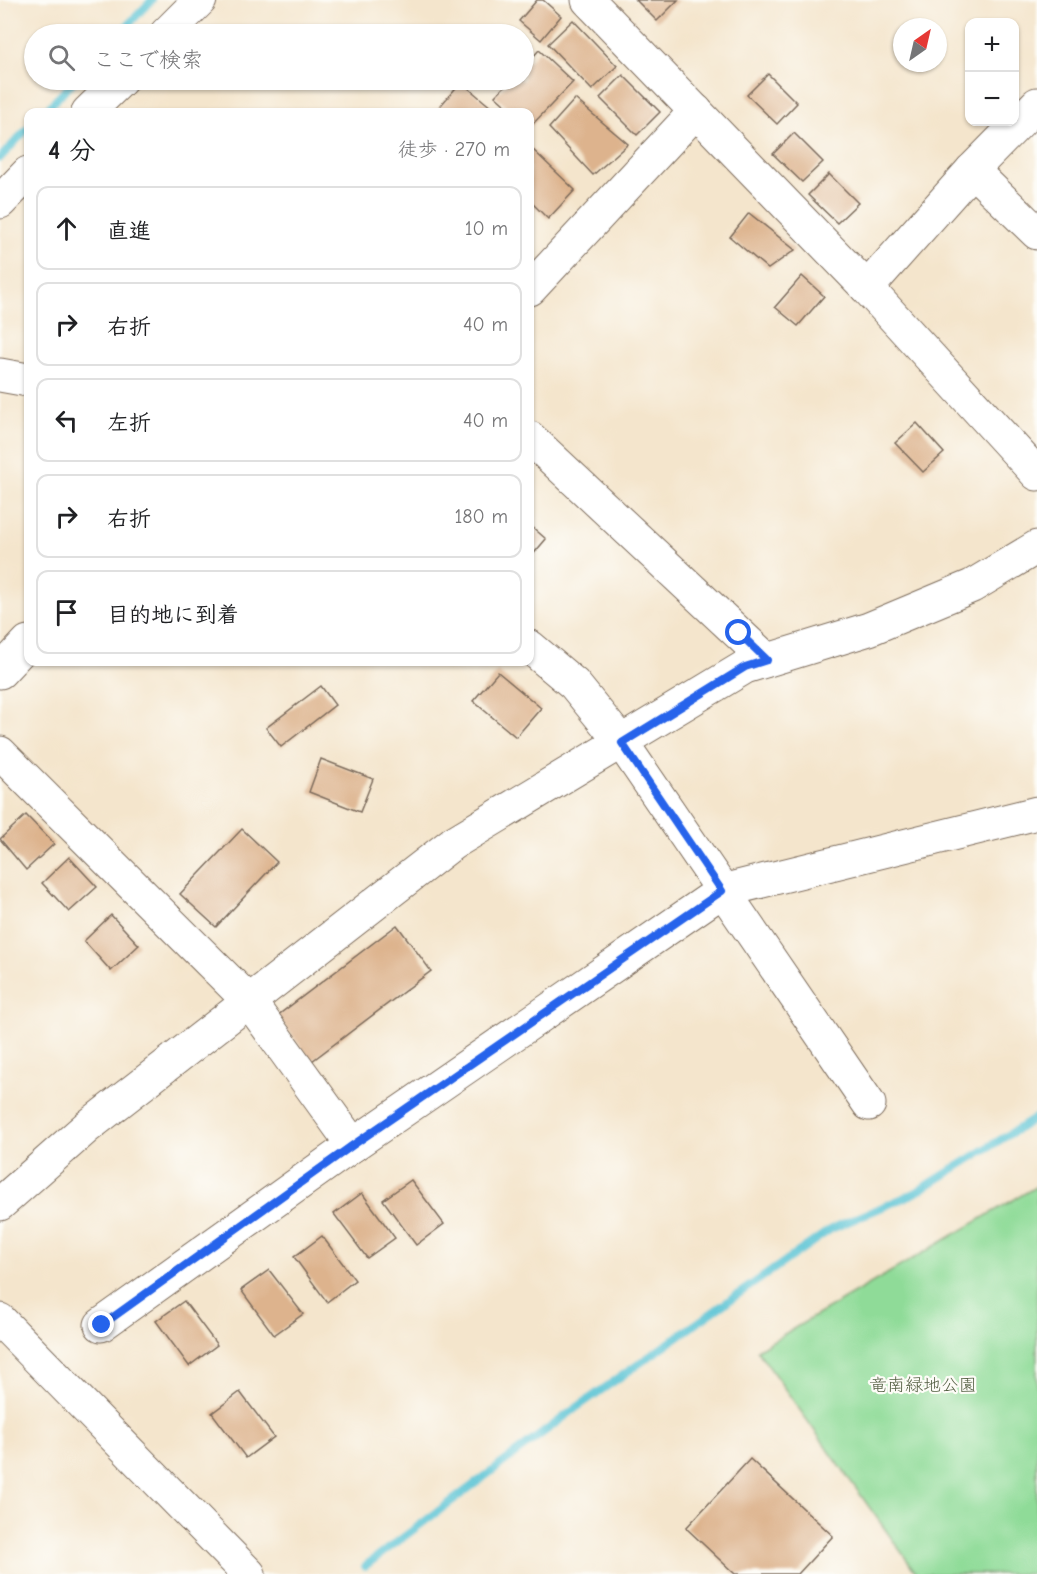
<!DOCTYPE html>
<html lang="ja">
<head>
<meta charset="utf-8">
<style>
  :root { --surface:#fff; --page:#f6f6f6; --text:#202124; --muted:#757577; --line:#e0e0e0 }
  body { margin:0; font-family:"Comic Neue","Klee One",sans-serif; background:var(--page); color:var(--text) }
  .controls { position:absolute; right:18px; top:18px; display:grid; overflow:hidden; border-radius:12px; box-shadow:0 2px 4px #0004 }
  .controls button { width:54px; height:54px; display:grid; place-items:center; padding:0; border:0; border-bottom:2px solid var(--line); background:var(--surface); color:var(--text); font:30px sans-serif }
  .compass { position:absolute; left:893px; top:18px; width:54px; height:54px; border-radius:50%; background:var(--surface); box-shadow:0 2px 4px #0004; rotate:34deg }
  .stop { position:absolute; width:18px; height:18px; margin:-14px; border:4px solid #2563eb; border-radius:50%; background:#fff }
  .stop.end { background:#2563eb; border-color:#fff; box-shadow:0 2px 6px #0008 }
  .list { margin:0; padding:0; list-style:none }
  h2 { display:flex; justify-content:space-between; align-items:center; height:78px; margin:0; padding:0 24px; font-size:26px }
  h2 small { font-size:20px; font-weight:400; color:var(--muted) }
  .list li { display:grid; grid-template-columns:39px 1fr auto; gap:18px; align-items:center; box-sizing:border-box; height:84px; margin:0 12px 12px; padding:0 12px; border:2px solid var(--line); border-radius:12px }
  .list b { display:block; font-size:22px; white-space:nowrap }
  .list em { font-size:20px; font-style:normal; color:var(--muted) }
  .icon { flex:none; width:33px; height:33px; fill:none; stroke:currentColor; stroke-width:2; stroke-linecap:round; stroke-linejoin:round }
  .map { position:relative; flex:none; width:1037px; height:1574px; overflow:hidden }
  .search { position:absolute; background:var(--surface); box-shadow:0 2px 4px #0004; left:24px; top:24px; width:510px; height:66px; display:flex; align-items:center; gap:15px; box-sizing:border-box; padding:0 21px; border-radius:33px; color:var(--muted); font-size:22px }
  .panel { position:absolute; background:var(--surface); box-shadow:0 2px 4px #0004; left:24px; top:108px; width:510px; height:558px; border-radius:12px }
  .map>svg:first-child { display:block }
  .green { fill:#8fdb98; stroke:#65825b; stroke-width:1.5 }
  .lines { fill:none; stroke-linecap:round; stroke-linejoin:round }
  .stream { stroke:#58c3d4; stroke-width:8 }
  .building { fill:#ddb38d }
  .minor-casing { stroke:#7c6b5b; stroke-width:35 }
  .tertiary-casing { stroke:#7c6b5b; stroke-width:35 }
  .minor { stroke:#fff; stroke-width:33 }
  .tertiary { stroke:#fff; stroke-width:33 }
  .route { stroke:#2563eb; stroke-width:8 }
  .labels { text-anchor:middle; stroke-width:4.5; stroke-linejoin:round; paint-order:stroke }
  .park-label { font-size:18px; fill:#545f43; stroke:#fdfcf7 }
</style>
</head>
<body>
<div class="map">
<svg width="1037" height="1574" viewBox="0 0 1037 1574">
  <rect width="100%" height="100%" fill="#fdfcf7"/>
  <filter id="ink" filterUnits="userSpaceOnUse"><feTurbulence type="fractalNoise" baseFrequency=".0167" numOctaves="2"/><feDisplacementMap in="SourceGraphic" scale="12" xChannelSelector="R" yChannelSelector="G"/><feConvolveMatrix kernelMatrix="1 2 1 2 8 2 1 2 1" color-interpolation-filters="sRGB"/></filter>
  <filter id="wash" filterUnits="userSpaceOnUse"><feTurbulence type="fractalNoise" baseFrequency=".008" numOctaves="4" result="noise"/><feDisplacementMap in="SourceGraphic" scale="24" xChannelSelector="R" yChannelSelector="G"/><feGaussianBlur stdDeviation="1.35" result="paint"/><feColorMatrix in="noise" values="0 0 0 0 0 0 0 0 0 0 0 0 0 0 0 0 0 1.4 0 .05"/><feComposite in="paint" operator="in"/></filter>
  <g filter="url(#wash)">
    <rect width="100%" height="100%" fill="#f4e5cc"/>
    <polygon class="green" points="1037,1186 1037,1574 917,1574 757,1350"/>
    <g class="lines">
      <g class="stream">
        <polyline points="119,34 152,0"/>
        <polyline points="44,112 75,80"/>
        <polyline points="0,158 28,128"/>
        <polyline points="365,1566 576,1408 831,1229 915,1193 1037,1117"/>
      </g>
    </g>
    <g id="blocks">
      <g class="building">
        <polygon points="537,0 543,0 561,16 541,40 519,21"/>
        <polygon points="636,0 678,0 657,21"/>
        <polygon points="573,20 617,66 592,90 548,44"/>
        <polygon points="539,50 573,82 530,127 530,112 513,112 495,96 511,80 524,80 524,67"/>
        <polygon points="768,74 797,103 777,124 747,95"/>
        <polygon points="623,75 660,112 637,135 600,98"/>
        <polygon points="461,82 492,108 489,112 435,112"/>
        <polygon points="575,99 628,144 593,175 549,128"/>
        <polygon points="794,133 823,162 802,182 773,154"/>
        <polygon points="530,147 575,190 548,219 530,201"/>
        <polygon points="829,174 858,203 837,223 808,195"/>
        <polygon points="749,213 795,250 768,269 730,237"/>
        <polygon points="802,276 824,296 798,326 775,307"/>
        <polygon points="917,423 944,453 923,472 895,443"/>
        <polygon points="530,525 546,539 530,558"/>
        <polygon points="498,672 541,708 516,737 473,701"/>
        <polygon points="321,686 335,705 281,747 266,728"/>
        <polygon points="321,759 373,779 360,812 309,792"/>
        <polygon points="26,815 54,844 26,870 0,839"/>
        <polygon points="242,829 277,862 216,927 180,894"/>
        <polygon points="69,857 97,887 69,912 42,883"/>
        <polygon points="111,915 139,945 111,971 84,941"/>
        <polygon points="397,925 431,971 312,1061 277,1016"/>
        <polygon points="411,1180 444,1224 416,1245 383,1200"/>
        <polygon points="362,1193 395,1238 367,1258 334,1214"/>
        <polygon points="322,1236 355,1280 327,1302 294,1257"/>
        <polygon points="269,1270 303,1314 274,1335 241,1290"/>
        <polygon points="184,1301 217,1345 189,1366 156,1321"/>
        <polygon points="240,1392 274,1437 246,1458 212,1413"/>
        <polygon points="750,1459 833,1536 798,1574 735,1574 686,1528"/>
      </g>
    </g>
  </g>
  <g filter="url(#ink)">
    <use href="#blocks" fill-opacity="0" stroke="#7c6b5b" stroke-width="1.5"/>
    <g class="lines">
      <g class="minor-casing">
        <g id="minor">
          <polyline points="588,0 867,288 1037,474"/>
          <polyline points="166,34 200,0"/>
          <polyline points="88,112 121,80"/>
          <polyline points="972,170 1037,233"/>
          <polyline points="0,202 28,173"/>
          <polyline points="867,288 972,170 1037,104"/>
          <polyline points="530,289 696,111"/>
          <polyline points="0,375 28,380"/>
          <polyline points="530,438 767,660"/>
          <polyline points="530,647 574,684 622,743 869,1104"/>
          <polyline points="0,672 28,642"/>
          <polyline points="0,753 249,1001 353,1145"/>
          <polyline points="0,1320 249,1574"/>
          <polyline points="101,1325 353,1145 722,891 1037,813"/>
        </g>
      </g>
      <g class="tertiary-casing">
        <polyline id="tertiary" points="0,1204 87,1127 453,843 745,667 869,629 972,586 1037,547"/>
      </g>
      <use href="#minor" class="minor"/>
      <use href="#tertiary" class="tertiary"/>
    </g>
  </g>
  <g class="lines" filter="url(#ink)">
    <polyline class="route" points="102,1325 353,1145 722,891 622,743 745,667 767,660 739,633"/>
  </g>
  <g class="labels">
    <g class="park-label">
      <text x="923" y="1391">竜南緑地公園</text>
    </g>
  </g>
</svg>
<div class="controls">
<button>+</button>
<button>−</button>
</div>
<svg class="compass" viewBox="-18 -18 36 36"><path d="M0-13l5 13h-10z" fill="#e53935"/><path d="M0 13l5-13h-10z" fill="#757577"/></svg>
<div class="stop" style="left:739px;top:633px"></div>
<div class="stop end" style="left:102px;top:1325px"></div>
<div class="search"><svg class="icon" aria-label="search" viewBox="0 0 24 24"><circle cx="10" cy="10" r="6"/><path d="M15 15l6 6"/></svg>ここで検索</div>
<section class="panel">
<h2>4 分<small>徒歩 · 270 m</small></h2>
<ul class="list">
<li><svg class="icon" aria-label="ahead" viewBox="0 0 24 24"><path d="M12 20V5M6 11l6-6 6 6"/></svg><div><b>直進</b></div><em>10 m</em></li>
<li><svg class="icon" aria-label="right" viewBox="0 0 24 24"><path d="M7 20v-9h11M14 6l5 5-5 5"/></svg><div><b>右折</b></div><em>40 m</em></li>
<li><svg class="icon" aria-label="left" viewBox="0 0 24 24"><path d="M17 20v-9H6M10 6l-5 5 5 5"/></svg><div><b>左折</b></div><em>40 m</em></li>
<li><svg class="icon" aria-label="right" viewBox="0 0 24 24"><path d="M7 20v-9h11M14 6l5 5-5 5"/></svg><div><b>右折</b></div><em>180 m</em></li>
<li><svg class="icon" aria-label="arrive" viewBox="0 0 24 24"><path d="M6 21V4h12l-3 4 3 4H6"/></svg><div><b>目的地に到着</b></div></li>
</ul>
</section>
</div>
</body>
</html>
